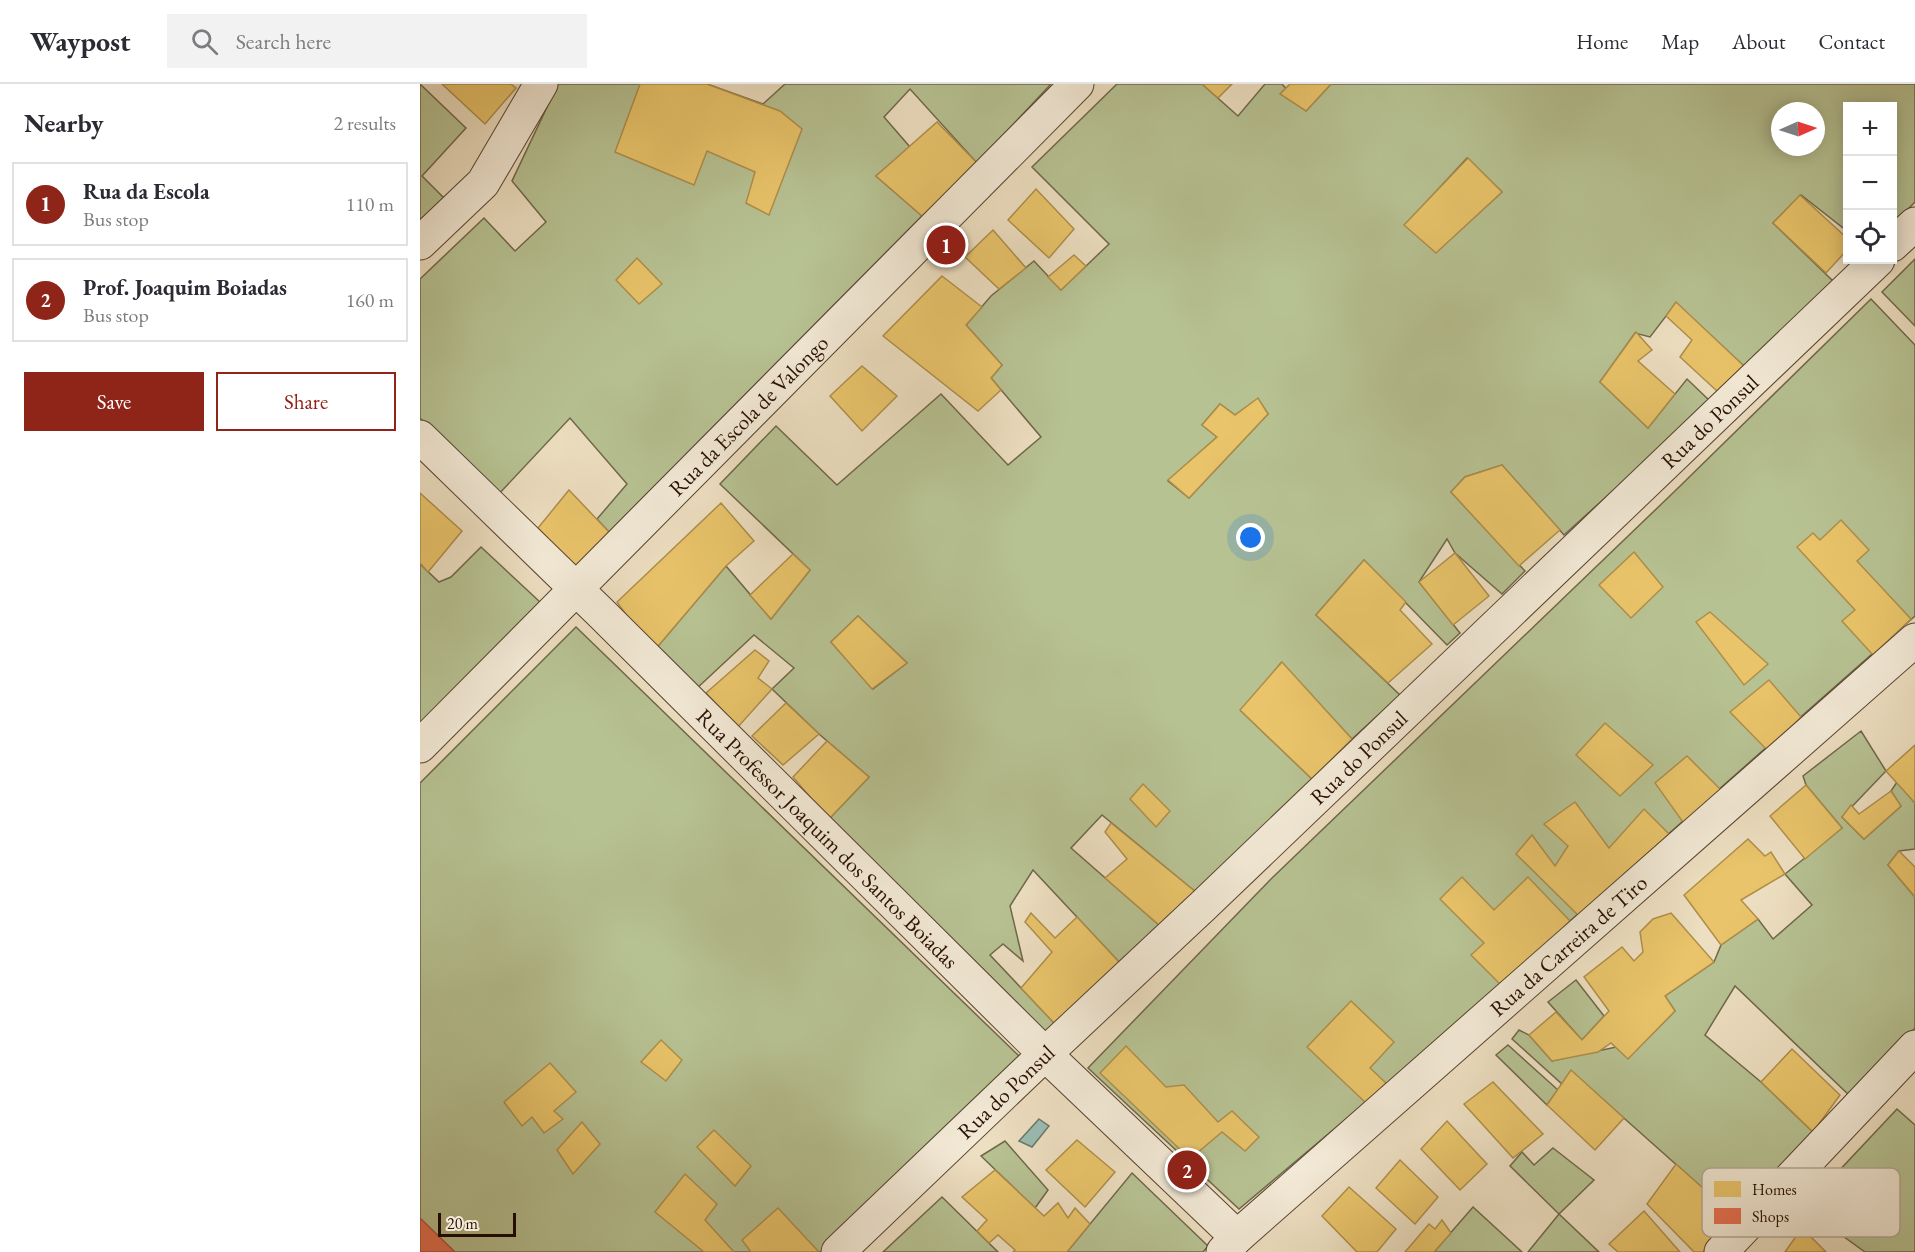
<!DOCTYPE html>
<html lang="en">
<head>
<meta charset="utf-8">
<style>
  :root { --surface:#fff; --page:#f2f2f3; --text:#2b2b33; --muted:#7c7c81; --line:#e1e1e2; --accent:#8f2418 }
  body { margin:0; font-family:"EB Garamond",serif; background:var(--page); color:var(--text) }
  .controls { position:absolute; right:18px; top:18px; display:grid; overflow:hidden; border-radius:0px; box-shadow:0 3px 15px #0003 }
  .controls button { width:54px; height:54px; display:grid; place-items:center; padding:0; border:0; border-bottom:2px solid var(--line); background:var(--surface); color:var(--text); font:30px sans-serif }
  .compass { position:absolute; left:1351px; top:18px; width:54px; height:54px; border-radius:50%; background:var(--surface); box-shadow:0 3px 15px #0003; rotate:87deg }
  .scale { position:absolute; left:18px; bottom:15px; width:78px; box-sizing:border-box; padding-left:6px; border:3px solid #270f00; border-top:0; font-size:16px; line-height:21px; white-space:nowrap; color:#270f00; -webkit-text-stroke:4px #f3ead7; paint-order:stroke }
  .you { position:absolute; left:831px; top:454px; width:21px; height:21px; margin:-15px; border:4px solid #fff; border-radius:50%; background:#1a73e8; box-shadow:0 0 0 9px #1a73e833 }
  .badge { display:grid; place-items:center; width:39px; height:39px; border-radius:50%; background:var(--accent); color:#fff; font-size:20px; font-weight:700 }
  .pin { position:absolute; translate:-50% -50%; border:3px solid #fff; box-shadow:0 2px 6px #0006 }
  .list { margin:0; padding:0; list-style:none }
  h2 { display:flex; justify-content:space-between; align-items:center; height:78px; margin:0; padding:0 24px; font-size:26px }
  h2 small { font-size:20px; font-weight:400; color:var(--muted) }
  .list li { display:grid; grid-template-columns:39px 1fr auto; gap:18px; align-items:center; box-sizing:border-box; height:84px; margin:0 12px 12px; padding:0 12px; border:2px solid var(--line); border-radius:0px }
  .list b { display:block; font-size:22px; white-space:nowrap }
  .list p { margin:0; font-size:20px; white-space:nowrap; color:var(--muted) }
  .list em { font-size:20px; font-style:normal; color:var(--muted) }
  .actions { display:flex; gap:12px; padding:18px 24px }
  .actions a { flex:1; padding:14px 0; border:2px solid var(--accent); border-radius:0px; text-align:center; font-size:21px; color:var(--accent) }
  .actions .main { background:var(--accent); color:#fff }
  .icon { flex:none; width:33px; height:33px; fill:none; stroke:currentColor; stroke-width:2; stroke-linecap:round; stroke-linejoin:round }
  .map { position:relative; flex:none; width:1495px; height:1168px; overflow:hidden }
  header { display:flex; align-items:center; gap:36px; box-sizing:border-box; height:84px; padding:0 30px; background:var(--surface); border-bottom:2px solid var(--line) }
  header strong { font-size:28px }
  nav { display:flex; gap:33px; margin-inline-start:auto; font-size:21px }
  .search { width:420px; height:54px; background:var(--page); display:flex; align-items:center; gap:15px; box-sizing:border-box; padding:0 21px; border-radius:0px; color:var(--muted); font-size:22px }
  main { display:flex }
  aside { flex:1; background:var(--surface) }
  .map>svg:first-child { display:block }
  .green { fill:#b7c293; stroke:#6f684a; stroke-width:1.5; fill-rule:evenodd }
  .water { fill:#99bdb3; stroke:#6b776b; stroke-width:1.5 }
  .homes { fill:#e9c46a; stroke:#af8e4a; stroke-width:1.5 }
  .shops { fill:#e76f51; stroke:#ad5239; stroke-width:1.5 }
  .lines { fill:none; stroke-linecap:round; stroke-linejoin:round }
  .minor-casing { stroke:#584330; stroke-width:35 }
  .minor { stroke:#f3ead7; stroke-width:33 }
  .labels { text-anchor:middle; stroke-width:6; stroke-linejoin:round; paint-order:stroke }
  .street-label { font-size:22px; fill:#270f00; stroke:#f3ead7 }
  .key { fill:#f3ead7; stroke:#b6a896; stroke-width:1.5 }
  .key-label { font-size:16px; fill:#270f00 }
</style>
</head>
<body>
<header>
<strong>Waypost</strong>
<div class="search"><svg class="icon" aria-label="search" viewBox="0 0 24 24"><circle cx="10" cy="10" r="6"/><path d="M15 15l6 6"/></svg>Search here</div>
<nav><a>Home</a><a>Map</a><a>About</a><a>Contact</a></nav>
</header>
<main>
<aside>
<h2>Nearby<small>2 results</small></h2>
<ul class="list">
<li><span class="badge">1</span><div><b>Rua da Escola</b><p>Bus stop</p></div><em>110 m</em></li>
<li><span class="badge">2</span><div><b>Prof. Joaquim Boiadas</b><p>Bus stop</p></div><em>160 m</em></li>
</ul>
<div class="actions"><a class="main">Save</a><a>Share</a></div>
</aside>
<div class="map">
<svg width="1495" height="1168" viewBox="0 0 1495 1168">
  <rect width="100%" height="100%" fill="#eddfc1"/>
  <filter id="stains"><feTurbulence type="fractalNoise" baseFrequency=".00333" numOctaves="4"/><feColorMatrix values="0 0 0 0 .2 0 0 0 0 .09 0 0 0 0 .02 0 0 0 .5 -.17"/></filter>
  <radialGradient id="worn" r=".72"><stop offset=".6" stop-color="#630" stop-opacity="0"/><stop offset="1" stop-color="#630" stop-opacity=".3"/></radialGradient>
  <g class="green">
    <polygon points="0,0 46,44 2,92 24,114 0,141"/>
    <polygon points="138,0 287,0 343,20 365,0 631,0 557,79 490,5 464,33 490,63 456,92 502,132 189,448 177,435 207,400 150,334 77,412 0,334 0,195 64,134 95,167 126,138 92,97"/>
    <path d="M 697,0 L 782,0 L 818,32 L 845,0 L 862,0 L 886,27 L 911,0 L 1495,0 L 1495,118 L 1473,140 L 1472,22 L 1428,22 L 1427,147 L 1381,111 L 1353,139 L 1413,197 L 1324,282 L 1256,219 L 1230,253 L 1215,249 L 1180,298 L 1228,344 L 1267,295 L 1291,318 L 1144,451 L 1082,381 L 1045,393 L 1031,408 L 1105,487 L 1082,510 L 1035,469 L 1027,455 L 999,498 L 1040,549 L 1027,561 L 944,476 L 896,531 L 980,611 L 932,655 L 861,579 L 821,627 L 892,695 L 777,809 L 682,731 L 651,764 L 739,841 L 699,878 L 613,786 L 590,822 L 603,877 L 583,860 L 570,871 L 636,941 L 626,950 L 409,735 L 449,693 L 399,650 L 352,605 L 374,584 L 334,551 L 275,606 L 233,568 L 306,482 L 351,535 L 390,486 L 300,400 L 356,342 L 417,401 L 521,310 L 588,381 L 621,353 L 571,294 L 582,281 L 546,241 L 571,212 L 614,177 L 641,206 L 689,160 L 612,83 ZM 1360,27 L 1396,27 L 1396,63 L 1360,63 ZM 1047,74 L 1082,108 L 1016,168 L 985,141 ZM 838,315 L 848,330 L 769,414 L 748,397 L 797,353 L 782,341 L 800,320 L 815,331 ZM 438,532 L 487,579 L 453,605 L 411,558 Z"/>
    <polygon points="1495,175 1495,242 1462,208"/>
    <polygon points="1451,215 1495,261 1495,532 1150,837 1083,903 819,1125 668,984 851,795 1256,406"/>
    <polygon points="61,463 120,518 0,639 0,480 19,498 31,493"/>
    <polygon points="156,543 600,973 403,1168 0,1168 0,699"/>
    <polygon points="1441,647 1466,687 1422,733 1444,755 1481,722 1471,707 1477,698 1495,719 1495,765 1479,767 1468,781 1495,813 1495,944 1432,1014 1315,902 1285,951 1341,998 1393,1048 1314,1132 1151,987 1142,1000 1092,955 1099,946 1109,951 1132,977 1196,963 1208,974 1255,927 1245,912 1294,878 1301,861 1338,835 1353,855 1392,821 1365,790 1422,744 1386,701 1383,692"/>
    <polygon points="1156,896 1184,932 1162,956 1128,918"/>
    <polygon points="1088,961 1138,1006 1127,1021 1076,971"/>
    <polygon points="1477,1025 1495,1041 1495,1168 1445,1168 1384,1124"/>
    <polygon points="585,1057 628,1106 615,1124 561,1072"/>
    <polygon points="1133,1064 1174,1096 1139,1130 1179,1168 1108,1168 1139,1130 1090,1082 1102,1068 1114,1081"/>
    <polygon points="712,1089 788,1162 783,1168 647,1168"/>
    <polygon points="522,1113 578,1168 463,1168"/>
    <polygon points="1053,1123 1102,1168 1014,1168"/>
  </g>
  <polygon class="water" points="619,1035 629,1042 612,1063 599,1057"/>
  <g class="homes">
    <polygon points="22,0 91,0 96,4 65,40"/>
    <polygon points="220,0 287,0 360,27 382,45 349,131 326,119 335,88 287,67 274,101 195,68"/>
    <polygon points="782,0 812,0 798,14"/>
    <polygon points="870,0 911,0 886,27 860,10"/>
    <polygon points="517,38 557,79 502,132 456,92"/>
    <polygon points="1048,74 1082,108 1016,169 984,141"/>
    <polygon points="616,105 654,145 629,174 588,136"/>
    <polygon points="1380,111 1428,155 1428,165 1406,189 1353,139"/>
    <polygon points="573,146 606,184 579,205 545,173"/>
    <polygon points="654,171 666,182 641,206 628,193"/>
    <polygon points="217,174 242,200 219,220 196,196"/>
    <polygon points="522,192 562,223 546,241 582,281 571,294 581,306 558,327 463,252"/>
    <polygon points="1256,218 1324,282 1298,308 1260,273 1272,256 1246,232"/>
    <polygon points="1216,248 1232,266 1218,277 1255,310 1228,344 1180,298"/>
    <polygon points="442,282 477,312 442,347 410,312"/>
    <polygon points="838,314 848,330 769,414 748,396 797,353 782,341 800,320 815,331"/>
    <polygon points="1082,381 1140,446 1099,482 1031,408 1045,393"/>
    <polygon points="149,406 189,448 155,483 118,444"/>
    <polygon points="0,409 42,447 8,488 0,479"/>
    <polygon points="301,419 334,457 306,482 233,568 197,518"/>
    <polygon points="1421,436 1449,466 1437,477 1491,535 1453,571 1422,537 1435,526 1377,463 1393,449 1400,456"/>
    <polygon points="1214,468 1243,503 1211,534 1179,501"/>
    <polygon points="1035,469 1069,512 1033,541 999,498"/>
    <polygon points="373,470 390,486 351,535 330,511"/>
    <polygon points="944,476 986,518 980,526 1012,560 968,599 896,531"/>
    <polygon points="1290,528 1348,580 1324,601 1276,538"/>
    <polygon points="438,532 487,579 452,605 411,558"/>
    <polygon points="335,566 349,577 338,594 352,605 318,643 286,609"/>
    <polygon points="862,578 932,655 892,695 820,626"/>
    <polygon points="1349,596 1381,633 1349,668 1310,628"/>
    <polygon points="366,619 399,650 363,681 332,652"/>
    <polygon points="1185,639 1233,681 1200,712 1156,671"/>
    <polygon points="407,657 449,693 409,735 373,693"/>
    <polygon points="1495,661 1495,719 1466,687"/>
    <polygon points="1267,672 1304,709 1265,741 1235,699"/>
    <polygon points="723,700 750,727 736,743 710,715"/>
    <polygon points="1386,701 1422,744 1385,775 1350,732"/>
    <polygon points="1471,707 1481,722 1444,755 1422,733 1431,721 1439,730"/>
    <polygon points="1155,718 1189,764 1224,725 1249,750 1158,831 1096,770 1112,751 1135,782 1148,762 1124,740"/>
    <polygon points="691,739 777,809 739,841 685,794 707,775 685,748"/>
    <polygon points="1328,755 1345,772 1351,768 1365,790 1321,816 1338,835 1301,861 1264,811"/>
    <polygon points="1479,767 1495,783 1495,813 1468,781"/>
    <polygon points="1042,793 1074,826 1108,793 1150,837 1083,903 1051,871 1064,859 1020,815"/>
    <polygon points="611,829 635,854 657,833 699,878 636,941 601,904 632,868 605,838"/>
    <polygon points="1251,829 1294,878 1245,912 1255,927 1208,975 1191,959 1178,968 1132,977 1109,951 1136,928 1162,956 1189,927 1164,893 1202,863 1214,877 1223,868 1220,848 1233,835"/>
    <polygon points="931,917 974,958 950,984 966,999 947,1020 887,963"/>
    <polygon points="241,956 262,976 246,997 221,978"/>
    <polygon points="706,962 746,1003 764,1001 798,1038 812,1027 839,1053 825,1067 802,1048 770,1075 680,989"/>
    <polygon points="1372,965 1420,1011 1393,1048 1341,998"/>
    <polygon points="130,979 156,1008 134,1027 143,1035 124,1049 112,1033 102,1042 84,1018"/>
    <polygon points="1151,986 1204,1034 1175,1066 1127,1021"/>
    <polygon points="1073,998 1123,1050 1093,1074 1044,1020"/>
    <polygon points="1027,1037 1067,1080 1040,1106 1001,1065"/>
    <polygon points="162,1038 180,1060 153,1090 137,1066"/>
    <polygon points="294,1046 331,1082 315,1102 277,1063"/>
    <polygon points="657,1056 695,1088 665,1123 626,1086"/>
    <polygon points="980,1076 1018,1113 995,1140 956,1104"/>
    <polygon points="1256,1080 1314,1132 1283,1168 1274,1168 1227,1120"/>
    <polygon points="575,1086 624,1132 638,1119 648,1134 655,1124 670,1140 647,1168 593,1168 595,1166 578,1151 569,1159 557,1147 567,1136 542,1113"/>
    <polygon points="265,1090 297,1120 285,1136 314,1168 284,1168 235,1128"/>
    <polygon points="929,1103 976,1145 957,1168 937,1168 902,1132"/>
    <polygon points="358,1124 398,1167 397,1168 331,1168 322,1156"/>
    <polygon points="1224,1127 1260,1168 1198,1168 1189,1160"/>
    <polygon points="1022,1136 1031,1149 1014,1168 985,1168 1009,1140 1015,1145"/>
    <polygon points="1382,1144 1406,1168 1365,1168"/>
  </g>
  <polygon class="shops" points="0,1134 35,1168 0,1168"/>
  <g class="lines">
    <g class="minor-casing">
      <g id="minor">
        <polyline points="0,159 63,99 121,0"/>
        <polyline points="1472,161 1495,140"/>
        <path id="s1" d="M 0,353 L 183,531 L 625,970 L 817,1153"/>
        <path id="s2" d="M 0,662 L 657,0"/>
        <path id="s3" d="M 418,1168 L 625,970 L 784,821 L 1458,176"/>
        <path id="s4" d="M 803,1168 L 817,1153 L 1495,556"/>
        <polyline points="1301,1168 1495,963"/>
      </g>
    </g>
    <use href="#minor" class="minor"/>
  </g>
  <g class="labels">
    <g class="street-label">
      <text dy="8" stroke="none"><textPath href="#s2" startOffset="466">Rua da Escola de Valongo</textPath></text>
      <text dy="8" stroke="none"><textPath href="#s3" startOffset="1204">Rua do Ponsul</textPath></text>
      <text dy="8" stroke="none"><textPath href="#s3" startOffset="718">Rua do Ponsul</textPath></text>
      <text dy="8" stroke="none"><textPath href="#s1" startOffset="572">Rua Professor Joaquim dos Santos Boiadas</textPath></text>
      <text dy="8" stroke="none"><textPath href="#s4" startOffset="462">Rua da Carreira de Tiro</textPath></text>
      <text dy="8" stroke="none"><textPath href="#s3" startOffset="232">Rua do Ponsul</textPath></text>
    </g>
  </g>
  <rect x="1282" y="1084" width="198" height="69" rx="9" class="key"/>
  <rect x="1294" y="1097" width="27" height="16" fill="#e9c46a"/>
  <rect x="1294" y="1124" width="27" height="16" fill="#e76f51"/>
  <g class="key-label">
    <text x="1332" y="1111">Homes</text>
    <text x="1332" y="1138">Shops</text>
  </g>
  <rect width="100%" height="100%" filter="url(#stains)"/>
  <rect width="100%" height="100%" fill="url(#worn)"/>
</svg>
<div class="controls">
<button>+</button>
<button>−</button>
<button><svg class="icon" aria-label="locate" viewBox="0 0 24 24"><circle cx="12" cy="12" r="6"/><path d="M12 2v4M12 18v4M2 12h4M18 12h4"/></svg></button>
</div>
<svg class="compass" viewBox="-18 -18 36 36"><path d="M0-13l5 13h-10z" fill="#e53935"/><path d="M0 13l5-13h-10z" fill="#7c7c81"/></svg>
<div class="scale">20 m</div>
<div class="you"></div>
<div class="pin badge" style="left:526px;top:161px">1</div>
<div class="pin badge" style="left:767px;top:1086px">2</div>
</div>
</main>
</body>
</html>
